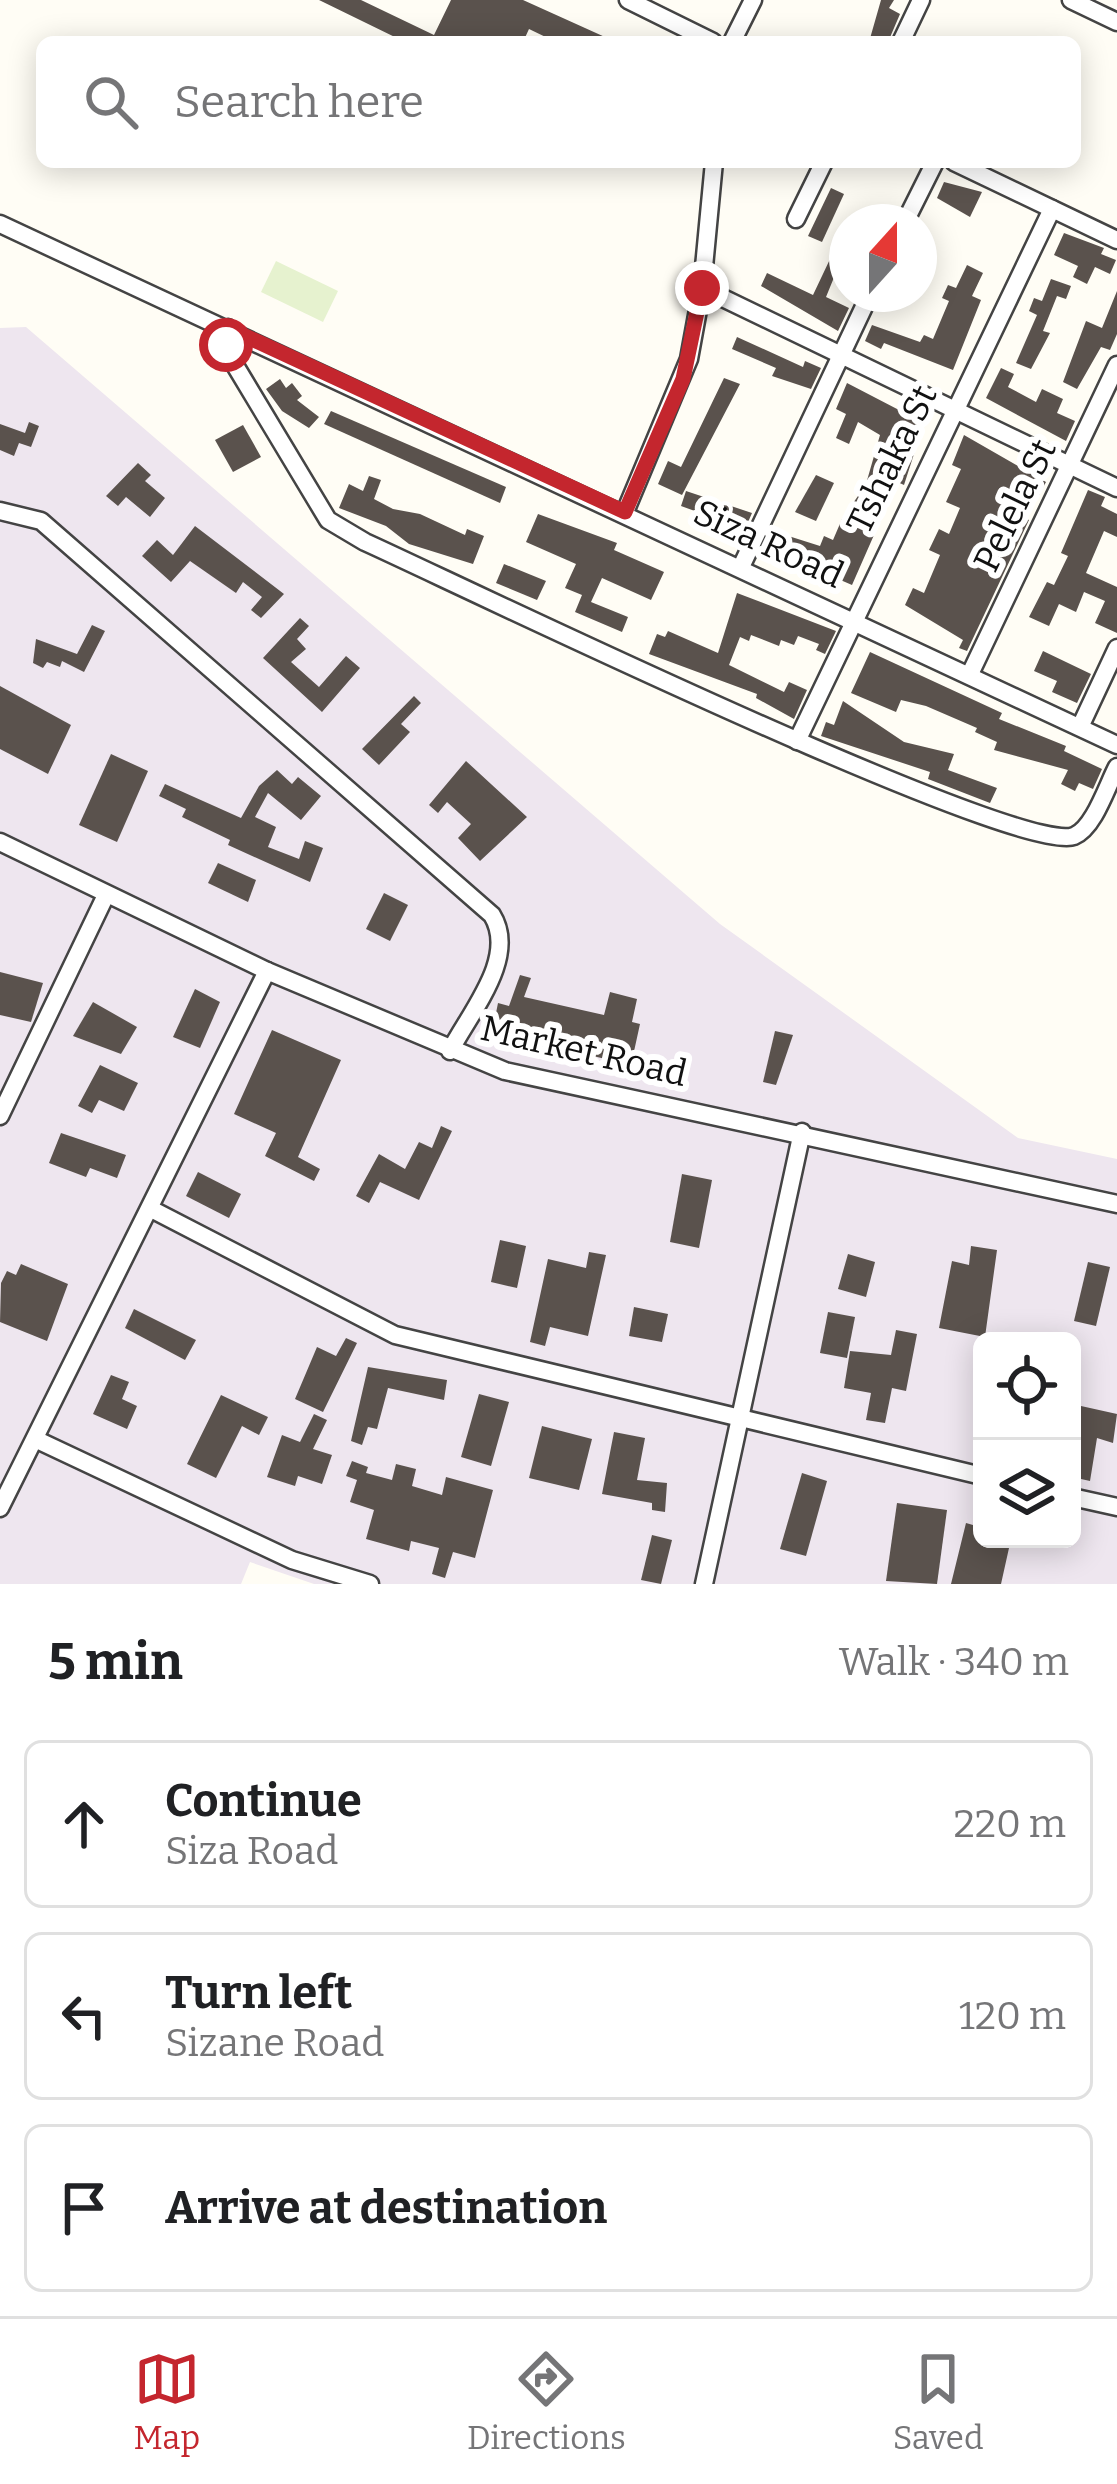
<!DOCTYPE html>
<html lang="en">
<head>
<meta charset="utf-8">
<style>
  :root { --surface:#fff; --page:#f2f2f2; --text:#202124; --muted:#757577; --line:#e0e0e0; --accent:#c4262e }
  body { margin:0; font-family:Bitter,serif; background:var(--page); color:var(--text) }
  .controls { position:absolute; right:36px; bottom:36px; display:grid; overflow:hidden; border-radius:18px; box-shadow:0 6px 30px #0003 }
  .controls button { width:108px; height:108px; display:grid; place-items:center; padding:0; border:0; border-bottom:3px solid var(--line); background:var(--surface); color:var(--text); font:60px sans-serif }
  .compass { position:absolute; left:829px; top:204px; width:108px; height:108px; border-radius:50%; background:var(--surface); box-shadow:0 6px 30px #0003; rotate:21deg }
  .stop { position:absolute; width:36px; height:36px; margin:-27px; border:9px solid #c4262e; border-radius:50%; background:#fff }
  .stop.end { background:#c4262e; border-color:#fff; box-shadow:0 3px 12px #0008 }
  .list { margin:0; padding:0; list-style:none }
  h2 { display:flex; justify-content:space-between; align-items:center; height:156px; margin:0; padding:0 48px; font-size:51px }
  h2 small { font-size:39px; font-weight:400; color:var(--muted) }
  .list li { display:grid; grid-template-columns:78px 1fr auto; gap:36px; align-items:center; box-sizing:border-box; height:168px; margin:0 24px 24px; padding:0 24px; border:3px solid var(--line); border-radius:18px }
  .list b { display:block; font-size:45px; white-space:nowrap }
  .list p { margin:0; font-size:39px; white-space:nowrap; color:var(--muted) }
  .list em { font-size:39px; font-style:normal; color:var(--muted) }
  .icon { flex:none; width:66px; height:66px; fill:none; stroke:currentColor; stroke-width:2; stroke-linecap:round; stroke-linejoin:round }
  .map { position:relative; flex:none; width:1117px; height:1584px; overflow:hidden }
  .search { position:absolute; background:var(--surface); box-shadow:0 6px 30px #0003; left:36px; right:36px; top:36px; height:132px; display:flex; align-items:center; gap:30px; box-sizing:border-box; padding:0 42px; border-radius:18px; color:var(--muted); font-size:45px }
  .sheet { height:732px; background:var(--surface) }
  nav { display:flex; justify-content:space-around; align-items:center; box-sizing:border-box; height:168px; border-top:3px solid var(--line); background:var(--surface); font-size:33px; color:var(--muted) }
  nav a { display:grid; justify-items:center; gap:6px }
  nav .on { color:var(--accent) }
  .map>svg:first-child { display:block }
  .industrial { fill:#eee6ef; fill-rule:evenodd }
  .pitch { fill:#e6f2cf }
  .building { fill:#5a524d }
  .lines { fill:none; stroke-linecap:round; stroke-linejoin:round }
  .minor-casing { stroke:#444; stroke-width:21 }
  .minor { stroke:#fff; stroke-width:16 }
  .route { stroke:#c4262e; stroke-width:15 }
  .labels { text-anchor:middle; stroke-width:12; stroke-linejoin:round; paint-order:stroke }
  .street-label { font-size:36px; fill:#111; stroke:#fff }
</style>
</head>
<body>
<div class="map">
<svg width="1117" height="1584" viewBox="0 0 1117 1584">
  <rect width="100%" height="100%" fill="#fffdf5"/>
  <path class="industrial" d="M 26,327 L 720,924 L 1018,1138 L 1117,1159 L 1117,1584 L 314,1584 L 250,1562 L 241,1584 L 0,1584 L 0,328 ZM 982,1341 L 1072,1341 L 1072,1539 L 982,1539 Z"/>
  <polygon class="pitch" points="276,261 338,291 323,322 261,292"/>
  <g class="building">
    <polygon points="319,0 361,0 434,35 451,0 523,0 616,42 556,42 529,29 523,42 405,42"/>
    <polygon points="881,0 894,0 889,8 900,14 888,42 869,42"/>
    <polygon points="944,182 982,192 970,217 937,198"/>
    <polygon points="831,188 844,194 822,242 808,236"/>
    <polygon points="1064,233 1104,248 1101,254 1116,260 1110,274 1095,267 1087,284 1073,277 1078,266 1054,255"/>
    <polygon points="831,257 847,264 847,281 835,275 826,297 849,308 838,331 761,286 767,273 813,295"/>
    <polygon points="967,265 983,273 972,296 981,300 953,370 884,343 881,349 865,341 872,325 920,342 924,335 933,339 949,301 942,298 948,285 956,288"/>
    <polygon points="1051,279 1071,286 1066,299 1057,296 1043,331 1050,333 1031,369 1016,363 1037,315 1029,311 1034,298 1042,301"/>
    <polygon points="1117,291 1117,334 1110,350 1101,347 1077,389 1063,382 1086,321 1102,328"/>
    <polygon points="737,337 803,367 805,361 821,368 811,389 772,376 776,368 732,349"/>
    <polygon points="1001,368 1014,374 1008,387 1036,402 1042,389 1063,399 1057,413 1075,421 1066,441 986,398"/>
    <polygon points="724,378 740,384 682,495 658,484 668,461 681,467"/>
    <polygon points="280,379 286,388 292,383 302,396 297,400 319,417 309,428 282,411 266,389"/>
    <polygon points="847,383 924,423 904,485 891,479 879,507 885,510 852,585 771,550 779,533 820,546 824,536 833,540 842,519 858,496 862,498 880,435 858,422 849,444 836,438 846,414 836,409"/>
    <polygon points="331,411 506,487 500,503 324,424"/>
    <polygon points="29,422 39,426 31,447 19,443 14,456 0,450 0,424 25,433"/>
    <polygon points="243,425 261,457 233,472 215,440"/>
    <polygon points="964,435 1046,482 1037,499 1015,488 1005,509 1029,520 967,651 959,648 963,640 905,605 913,588 924,593 940,555 929,550 939,529 949,534 960,508 946,502 961,469 952,465"/>
    <polygon points="138,463 151,475 145,481 165,498 150,517 126,497 118,506 106,496"/>
    <polygon points="816,475 834,483 816,521 795,512"/>
    <polygon points="369,476 381,480 374,499 393,509 420,514 465,535 467,529 484,536 473,564 409,544 386,526 339,508 349,484 363,491"/>
    <polygon points="1088,490 1105,497 1101,506 1117,514 1117,537 1104,531 1086,573 1117,587 1117,633 1095,623 1105,601 1084,592 1076,612 1059,604 1049,626 1029,617 1047,582 1054,585 1068,556 1061,553"/>
    <polygon points="686,491 752,513 742,536 725,529 728,523 681,506"/>
    <polygon points="538,514 617,543 614,550 664,572 651,600 602,578 591,602 628,617 622,632 575,612 582,595 565,588 576,564 526,542"/>
    <polygon points="195,526 284,594 261,618 251,610 262,597 243,582 236,593 190,561 171,582 142,556 157,540 173,555"/>
    <polygon points="504,564 546,581 537,600 496,583"/>
    <polygon points="737,593 836,631 825,654 816,650 819,644 798,636 794,645 781,640 779,646 751,635 749,641 740,637 729,665 784,692 789,682 807,690 794,719 756,698 757,694 649,654 657,634 665,637 668,631 718,653"/>
    <polygon points="300,618 309,626 297,639 306,649 291,662 319,687 346,656 360,668 322,712 263,658"/>
    <polygon points="92,625 105,631 84,672 62,661 60,667 47,662 43,668 33,663 36,639 77,654"/>
    <polygon points="1043,651 1091,674 1077,703 1052,692 1057,681 1034,671"/>
    <polygon points="870,652 1002,713 999,719 1066,746 1064,751 1102,769 1093,789 1079,783 1075,791 1061,784 1068,770 994,750 997,742 975,732 977,728 926,706 901,700 896,712 851,693"/>
    <polygon points="0,686 71,725 48,774 0,749"/>
    <polygon points="414,696 421,703 401,724 410,732 379,765 362,749"/>
    <polygon points="843,701 904,742 954,754 948,770 997,788 990,803 928,779 930,772 821,736 826,722 834,725"/>
    <polygon points="111,754 148,771 117,842 79,825"/>
    <polygon points="466,761 527,817 480,861 458,838 471,824 447,802 438,813 429,805"/>
    <polygon points="277,770 292,784 298,777 321,796 301,820 268,793 255,817 276,827 268,847 299,859 305,841 323,848 310,882 228,845 230,840 182,817 186,809 159,796 165,784 241,818 259,786"/>
    <polygon points="218,863 256,880 248,902 208,883"/>
    <polygon points="384,893 408,905 390,941 366,929"/>
    <polygon points="0,972 43,983 31,1022 0,1015"/>
    <polygon points="520,975 531,978 524,997 604,1015 610,992 637,999 632,1022 640,1024 631,1065 508,1036 510,1027 494,1023 498,1003 509,1006"/>
    <polygon points="195,989 220,1002 200,1048 173,1037"/>
    <polygon points="93,1002 137,1027 121,1054 73,1036"/>
    <polygon points="272,1030 341,1060 298,1157 320,1169 314,1181 265,1156 276,1133 234,1114"/>
    <polygon points="775,1031 793,1035 776,1085 763,1082"/>
    <polygon points="100,1065 138,1083 124,1111 99,1100 92,1113 78,1106"/>
    <polygon points="441,1126 452,1131 419,1200 380,1182 369,1203 356,1196 379,1154 405,1169 419,1142 432,1148"/>
    <polygon points="61,1133 126,1155 117,1178 90,1168 86,1177 49,1163"/>
    <polygon points="198,1172 241,1194 229,1218 186,1196"/>
    <polygon points="682,1174 712,1180 699,1248 670,1242"/>
    <polygon points="500,1240 526,1246 517,1288 491,1282"/>
    <polygon points="971,1246 997,1250 985,1337 939,1328 952,1261 969,1265"/>
    <polygon points="589,1252 606,1255 588,1336 550,1327 545,1346 530,1342 548,1259 586,1268"/>
    <polygon points="848,1254 875,1262 866,1297 838,1289"/>
    <polygon points="1088,1262 1110,1267 1096,1326 1074,1321"/>
    <polygon points="21,1264 68,1284 47,1341 0,1322 1,1283 7,1271 16,1275"/>
    <polygon points="634,1307 668,1314 662,1342 629,1336"/>
    <polygon points="134,1309 196,1340 185,1360 125,1328"/>
    <polygon points="828,1312 855,1317 847,1358 820,1353"/>
    <polygon points="896,1330 917,1334 906,1391 892,1388 885,1423 866,1420 871,1393 844,1388 850,1351 891,1355"/>
    <polygon points="346,1338 357,1343 323,1412 295,1399 317,1347 336,1356"/>
    <polygon points="368,1367 447,1380 444,1400 388,1388 377,1429 368,1427 362,1445 351,1441"/>
    <polygon points="111,1375 129,1382 122,1399 137,1406 127,1429 93,1414"/>
    <polygon points="479,1394 509,1402 491,1466 461,1457"/>
    <polygon points="221,1395 268,1417 259,1435 242,1426 216,1478 187,1464"/>
    <polygon points="1072,1404 1117,1414 1113,1443 1097,1438 1090,1481 1072,1477"/>
    <polygon points="314,1414 327,1420 313,1449 332,1455 322,1484 298,1476 295,1486 267,1477 282,1435 300,1442"/>
    <polygon points="542,1426 592,1439 579,1490 529,1478"/>
    <polygon points="614,1432 645,1438 637,1480 667,1483 665,1512 652,1510 652,1503 602,1494"/>
    <polygon points="352,1461 368,1467 366,1473 392,1480 396,1464 416,1469 412,1486 442,1495 446,1477 493,1490 475,1558 453,1552 445,1578 432,1574 439,1548 411,1541 409,1551 366,1539 374,1510 350,1502 357,1480 346,1476"/>
    <polygon points="802,1473 827,1481 806,1556 780,1549"/>
    <polygon points="897,1503 947,1510 937,1584 886,1581"/>
    <polygon points="966,1523 980,1527 977,1539 1011,1539 1001,1584 951,1584"/>
    <polygon points="652,1535 672,1540 661,1584 641,1580"/>
  </g>
  <g class="lines">
    <g class="minor-casing">
      <g id="minor">
        <polyline points="628,0 713,42"/>
        <polyline points="1071,0 1117,22"/>
        <polyline points="732,42 753,0"/>
        <polyline points="901,42 921,0"/>
        <polyline points="954,162 1117,240"/>
        <polyline points="796,219 824,162"/>
        <polyline points="905,222 935,162"/>
        <polyline points="0,224 1117,745"/>
        <polyline points="702,288 1117,488"/>
        <path d="M 228,328 L 227,352 L 328,520 L 365,542 C 456,583 1019,857 1074,836 C 1094,828 1107,786 1117,767"/>
        <path d="M 0,511 L 41,521 L 492,915 C 518,957 471,1011 450,1051"/>
        <polyline points="625,512 689,359 702,288 714,162"/>
        <polyline points="741,567 870,294"/>
        <polyline points="970,674 1117,365"/>
        <polyline points="1080,727 1117,648"/>
        <polyline points="797,741 1052,209"/>
        <polyline points="0,842 267,971 505,1071 1117,1204"/>
        <polyline points="0,1116 106,895"/>
        <polyline points="153,1210 395,1335 982,1476"/>
        <polyline points="35,1439 292,1560 370,1584"/>
        <polyline points="1072,1497 1117,1507"/>
        <polyline points="0,1508 267,971"/>
        <polyline points="704,1584 802,1132"/>
      </g>
    </g>
    <use href="#minor" class="minor"/>
  </g>
  <g class="lines">
    <polyline class="route" points="226,345 228,328 625,512 683,379 702,288"/>
  </g>
  <g class="labels">
    <g class="street-label">
      <text transform="translate(891 459) rotate(-64)" y="13">Tshaka St</text>
      <text transform="translate(1014 505) rotate(-64)" y="13">Pelela St</text>
      <text transform="translate(769 543) rotate(25)" y="13">Siza Road</text>
      <text transform="translate(584 1050) rotate(13)" y="13">Market Road</text>
    </g>
  </g>
</svg>
<div class="controls">
<button><svg class="icon" aria-label="locate" viewBox="0 0 24 24"><circle cx="12" cy="12" r="6"/><path d="M12 2v4M12 18v4M2 12h4M18 12h4"/></svg></button>
<button><svg class="icon" aria-label="layers" viewBox="0 0 24 24"><path d="M12 4l9 5-9 5-9-5zM3 14l9 5 9-5"/></svg></button>
</div>
<svg class="compass" viewBox="-18 -18 36 36"><path d="M0-13l5 13h-10z" fill="#e53935"/><path d="M0 13l5-13h-10z" fill="#757577"/></svg>
<div class="stop" style="left:226px;top:345px"></div>
<div class="stop end" style="left:702px;top:288px"></div>
<div class="search"><svg class="icon" aria-label="search" viewBox="0 0 24 24"><circle cx="10" cy="10" r="6"/><path d="M15 15l6 6"/></svg>Search here</div>
</div>
<section class="sheet">
<h2>5 min<small>Walk · 340 m</small></h2>
<ul class="list">
<li><svg class="icon" aria-label="ahead" viewBox="0 0 24 24"><path d="M12 20V5M6 11l6-6 6 6"/></svg><div><b>Continue</b><p>Siza Road</p></div><em>220 m</em></li>
<li><svg class="icon" aria-label="left" viewBox="0 0 24 24"><path d="M17 20v-9H6M10 6l-5 5 5 5"/></svg><div><b>Turn left</b><p>Sizane Road</p></div><em>120 m</em></li>
<li><svg class="icon" aria-label="arrive" viewBox="0 0 24 24"><path d="M6 21V4h12l-3 4 3 4H6"/></svg><div><b>Arrive at destination</b></div></li>
</ul>
</section>
<nav>
<a class="on"><svg class="icon" aria-label="map" viewBox="0 0 24 24"><path d="M3 6l6-2 6 2 6-2v14l-6 2-6-2-6 2zM9 4v14M15 6v14"/></svg>Map</a>
<a><svg class="icon" aria-label="directions" viewBox="0 0 24 24"><path d="M12 3l9 9-9 9-9-9zM9 14v-3h6M13 9l2 2-2 2"/></svg>Directions</a>
<a><svg class="icon" aria-label="saved" viewBox="0 0 24 24"><path d="M7 4h10v16l-5-4-5 4z"/></svg>Saved</a>
</nav>
</body>
</html>
